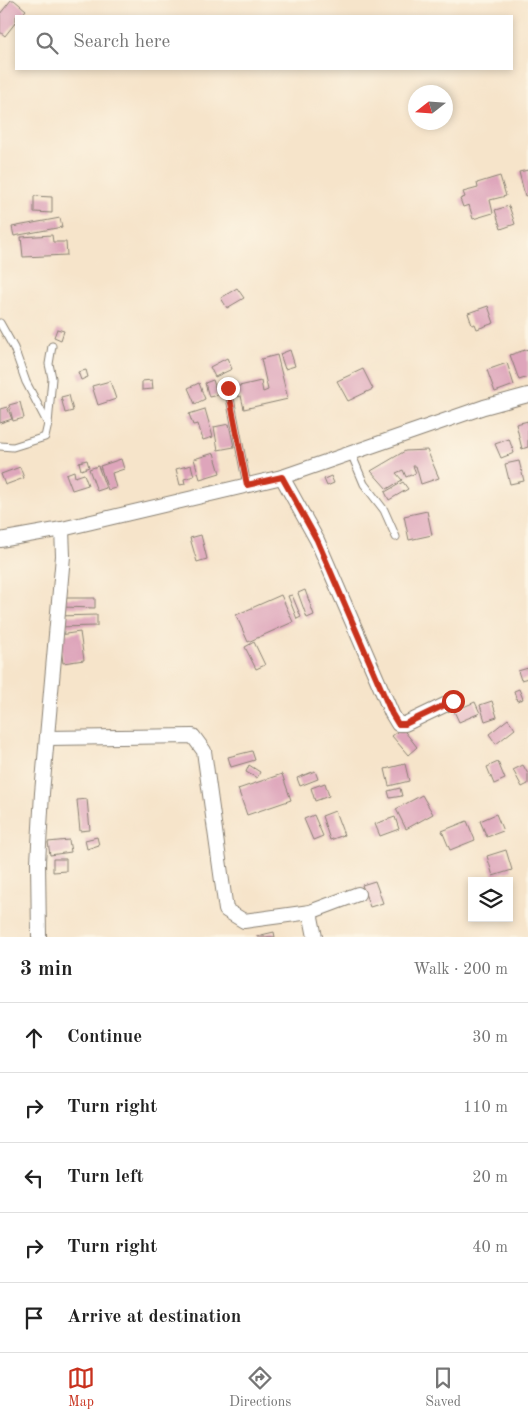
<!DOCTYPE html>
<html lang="en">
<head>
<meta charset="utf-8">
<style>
  :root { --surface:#fff; --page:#f2f2f2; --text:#222; --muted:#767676; --line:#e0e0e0; --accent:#c8321e }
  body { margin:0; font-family:"Old Standard TT",serif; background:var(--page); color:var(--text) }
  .controls { position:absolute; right:15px; bottom:15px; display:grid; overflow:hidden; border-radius:0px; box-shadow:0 2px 8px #0003 }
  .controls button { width:45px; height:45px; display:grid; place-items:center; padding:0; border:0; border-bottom:1px solid var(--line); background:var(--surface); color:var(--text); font:25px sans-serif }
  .compass { position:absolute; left:408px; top:85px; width:45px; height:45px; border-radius:50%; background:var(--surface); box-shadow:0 2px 8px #0003; rotate:253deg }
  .stop { position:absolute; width:15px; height:15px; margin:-11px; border:4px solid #c8321e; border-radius:50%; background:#fff }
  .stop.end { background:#c8321e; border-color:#fff; box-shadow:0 1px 5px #0008 }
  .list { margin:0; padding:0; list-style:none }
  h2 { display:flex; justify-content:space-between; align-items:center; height:65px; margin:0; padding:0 20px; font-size:21px }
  h2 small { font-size:16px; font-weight:400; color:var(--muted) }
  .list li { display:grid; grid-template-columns:32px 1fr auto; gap:15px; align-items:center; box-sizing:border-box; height:70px; padding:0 20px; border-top:1px solid var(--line) }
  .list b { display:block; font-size:19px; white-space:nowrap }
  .list em { font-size:16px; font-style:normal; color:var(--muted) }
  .icon { flex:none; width:28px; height:28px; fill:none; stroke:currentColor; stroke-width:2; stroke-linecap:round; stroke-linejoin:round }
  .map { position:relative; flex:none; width:528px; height:937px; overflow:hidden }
  .search { position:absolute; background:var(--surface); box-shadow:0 2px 8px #0003; left:15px; right:15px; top:15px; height:55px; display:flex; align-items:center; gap:12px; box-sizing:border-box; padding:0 18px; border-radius:0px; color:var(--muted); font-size:19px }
  .sheet { height:415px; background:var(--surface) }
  nav { display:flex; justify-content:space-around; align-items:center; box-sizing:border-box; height:70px; border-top:1px solid var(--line); background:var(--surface); font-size:14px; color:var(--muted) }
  nav a { display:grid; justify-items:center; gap:2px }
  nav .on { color:var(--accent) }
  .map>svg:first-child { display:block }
  .building { fill:#dea5bb }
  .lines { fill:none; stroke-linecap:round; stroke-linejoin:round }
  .lane-casing { stroke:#898073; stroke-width:9 }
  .street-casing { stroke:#898073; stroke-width:16 }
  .lane { stroke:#fff; stroke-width:7 }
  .street { stroke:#fff; stroke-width:14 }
  .route { stroke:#c8321e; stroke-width:6 }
</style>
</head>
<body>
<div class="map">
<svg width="528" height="937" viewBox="0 0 528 937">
  <rect width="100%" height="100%" fill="#fcf5e5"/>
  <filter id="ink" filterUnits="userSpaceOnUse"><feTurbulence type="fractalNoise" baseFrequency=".02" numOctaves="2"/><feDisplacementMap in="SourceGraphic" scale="10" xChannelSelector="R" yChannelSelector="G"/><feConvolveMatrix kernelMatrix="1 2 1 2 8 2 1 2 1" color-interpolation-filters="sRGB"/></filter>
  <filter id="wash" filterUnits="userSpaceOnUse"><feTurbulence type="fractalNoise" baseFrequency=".0096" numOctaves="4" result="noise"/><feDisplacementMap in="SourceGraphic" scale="20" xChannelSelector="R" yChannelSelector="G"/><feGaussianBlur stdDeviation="1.12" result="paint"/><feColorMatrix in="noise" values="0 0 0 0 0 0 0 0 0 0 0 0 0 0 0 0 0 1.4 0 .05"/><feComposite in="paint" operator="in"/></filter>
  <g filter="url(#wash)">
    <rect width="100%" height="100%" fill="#f6e4ca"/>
    <g id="blocks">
      <g class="building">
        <polygon points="11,0 14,0 26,10 21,16 16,16 16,22 5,36 0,32 0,14"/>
        <polygon points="528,170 528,195 525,196 519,172"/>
        <polygon points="500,176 506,196 490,200 493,213 473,219 469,205 463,207 460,199 465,197 463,192 478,188 477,183"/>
        <polygon points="34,196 52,197 52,213 34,212"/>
        <polygon points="509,206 515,224 501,229 495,210"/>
        <polygon points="60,218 62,227 14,236 12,227"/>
        <polygon points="52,235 53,242 66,242 67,255 23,257 21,237"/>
        <polygon points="237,288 244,298 227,308 221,298"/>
        <polygon points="488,306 494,323 477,329 475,324 472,325 468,313"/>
        <polygon points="57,329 64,331 61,340 54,337"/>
        <polygon points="528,349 528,377 519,380 510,355"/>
        <polygon points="290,350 295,366 285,369 280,354"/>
        <polygon points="277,355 288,399 244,409 241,396 238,397 235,387 261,381 263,392 268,390 261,359"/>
        <polygon points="227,358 232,369 215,377 210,367"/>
        <polygon points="507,363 514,385 495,392 487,370"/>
        <polygon points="363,369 373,389 348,401 337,381"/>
        <polygon points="86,370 88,377 81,380 78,372"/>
        <polygon points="152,380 153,389 142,390 142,381"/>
        <polygon points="213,380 218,395 209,397 205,383"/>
        <polygon points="110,381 116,399 98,405 92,386"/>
        <polygon points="199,383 205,399 195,404 188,388"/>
        <polygon points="69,395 73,411 65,413 61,397"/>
        <polygon points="20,402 24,418 13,421 9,405"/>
        <polygon points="7,407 12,419 0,423 0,409"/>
        <polygon points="205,409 213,437 203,440 198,424 193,425 189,414"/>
        <polygon points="528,421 528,447 522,449 516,424"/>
        <polygon points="229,424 234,447 218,450 214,427"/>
        <polygon points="509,439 514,453 501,458 495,444"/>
        <polygon points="427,450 439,478 421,484 416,466 413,466 416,473 406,477 403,470 396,473 402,480 387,489 371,471 405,451"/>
        <polygon points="214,453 220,473 200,479 194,459"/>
        <polygon points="121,459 124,469 112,473 116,488 108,490 100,466"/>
        <polygon points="87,460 89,467 81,470 79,462"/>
        <polygon points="519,461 524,481 510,484 505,464"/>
        <polygon points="191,465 194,476 184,479 185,484 180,485 176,469"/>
        <polygon points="98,466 106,488 97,491 89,469"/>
        <polygon points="20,467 24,478 5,485 1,474"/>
        <polygon points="74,471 75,477 84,474 88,485 72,490 66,474"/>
        <polygon points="331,476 334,483 327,486 324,479"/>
        <polygon points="403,482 408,489 389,500 385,492"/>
        <polygon points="427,511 432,535 409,540 404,516"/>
        <polygon points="201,535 207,559 197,562 190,538"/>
        <polygon points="305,590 314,615 307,618 298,593"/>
        <polygon points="281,595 293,622 248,642 236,615"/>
        <polygon points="292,595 301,617 297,619 288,596"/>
        <polygon points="62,598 95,598 95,608 62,607"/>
        <polygon points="97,615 97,626 58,627 57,616"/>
        <polygon points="80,632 84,660 63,663 59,635"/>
        <polygon points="254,642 265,665 256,669 245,647"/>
        <polygon points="528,668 528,678 521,680 518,671"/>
        <polygon points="519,689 523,699 517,701 514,691"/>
        <polygon points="492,701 497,717 485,721 480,705"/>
        <polygon points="475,702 480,713 459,722 454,711"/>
        <polygon points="508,719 515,729 496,744 489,734"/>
        <polygon points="402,728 417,747 408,755 392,736"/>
        <polygon points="252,751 255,760 231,767 228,757"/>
        <polygon points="498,762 505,779 494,784 487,767"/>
        <polygon points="405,764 409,781 389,786 385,769"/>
        <polygon points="249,765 260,772 257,778 246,772"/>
        <polygon points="523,765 528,774 528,784 522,787 513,770"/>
        <polygon points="315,771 318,779 300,786 297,778"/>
        <polygon points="282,774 291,800 247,815 238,789"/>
        <polygon points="325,783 329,796 315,801 311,788"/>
        <polygon points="400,788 402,796 390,798 388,791"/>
        <polygon points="422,795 433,814 406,829 396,809"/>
        <polygon points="87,799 90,830 80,831 77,800"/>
        <polygon points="335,811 344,835 330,840 322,816"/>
        <polygon points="496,814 503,831 487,837 480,821"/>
        <polygon points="314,815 323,836 313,840 304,819"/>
        <polygon points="395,817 399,829 380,836 375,824"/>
        <polygon points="467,821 475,840 450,850 442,831"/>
        <polygon points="97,837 99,845 87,849 85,840"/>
        <polygon points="69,840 71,852 50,855 48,842"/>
        <polygon points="506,850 512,870 493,876 487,856"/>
        <polygon points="53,859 66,859 66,871 53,872"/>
        <polygon points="375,881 383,903 370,907 362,885"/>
        <polygon points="274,932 275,937 257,937 257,936"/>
      </g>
    </g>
  </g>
  <g filter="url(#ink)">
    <use href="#blocks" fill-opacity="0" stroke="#898073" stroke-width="1"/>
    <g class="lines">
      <g class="lane-casing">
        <g id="lane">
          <polyline points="0,323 14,348 26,382 48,424 45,437 13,447 0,446"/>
          <polyline points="228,388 247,485"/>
          <polyline points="48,424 52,378 49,364 52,346"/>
          <polyline points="351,453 364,484 384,510 396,537"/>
        </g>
      </g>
      <g class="street-casing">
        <g id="street">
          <polyline points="282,477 317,540 392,714 398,724 405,724 453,701"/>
          <polyline points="0,540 62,529 282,477 484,407 528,395"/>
          <polyline points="47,738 193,736 204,751 226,910 244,921 310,912 358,894"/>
          <polyline points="310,912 315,937"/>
          <polyline points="39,937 38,862 42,793 63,556 62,529"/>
        </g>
      </g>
      <use href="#lane" class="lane"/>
      <use href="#street" class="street"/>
    </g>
  </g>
  <g class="lines" filter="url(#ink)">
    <polyline class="route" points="228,388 247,485 282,477 317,540 392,714 398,724 405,724 453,701"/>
  </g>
</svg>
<div class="controls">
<button><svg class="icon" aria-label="layers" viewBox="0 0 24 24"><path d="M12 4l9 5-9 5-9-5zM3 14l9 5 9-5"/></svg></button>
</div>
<svg class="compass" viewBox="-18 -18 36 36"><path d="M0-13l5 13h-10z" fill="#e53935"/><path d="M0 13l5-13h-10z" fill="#767676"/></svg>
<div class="stop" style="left:453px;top:701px"></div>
<div class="stop end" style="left:228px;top:388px"></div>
<div class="search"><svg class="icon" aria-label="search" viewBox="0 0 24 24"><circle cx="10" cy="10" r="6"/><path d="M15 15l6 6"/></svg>Search here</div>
</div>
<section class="sheet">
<h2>3 min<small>Walk · 200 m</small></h2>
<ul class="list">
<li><svg class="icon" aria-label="ahead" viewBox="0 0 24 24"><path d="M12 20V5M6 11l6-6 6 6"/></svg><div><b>Continue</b></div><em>30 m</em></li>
<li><svg class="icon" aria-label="right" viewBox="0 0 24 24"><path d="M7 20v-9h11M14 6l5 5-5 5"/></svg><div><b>Turn right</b></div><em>110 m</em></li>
<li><svg class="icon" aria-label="left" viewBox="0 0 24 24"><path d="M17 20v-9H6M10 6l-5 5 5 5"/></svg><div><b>Turn left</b></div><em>20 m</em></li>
<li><svg class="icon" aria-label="right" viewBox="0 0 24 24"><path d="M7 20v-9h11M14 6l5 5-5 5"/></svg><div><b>Turn right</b></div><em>40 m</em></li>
<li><svg class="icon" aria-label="arrive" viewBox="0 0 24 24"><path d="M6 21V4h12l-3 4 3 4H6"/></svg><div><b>Arrive at destination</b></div></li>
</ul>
</section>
<nav>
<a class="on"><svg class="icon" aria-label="map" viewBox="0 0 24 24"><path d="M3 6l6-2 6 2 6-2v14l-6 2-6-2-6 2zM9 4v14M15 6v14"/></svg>Map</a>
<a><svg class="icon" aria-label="directions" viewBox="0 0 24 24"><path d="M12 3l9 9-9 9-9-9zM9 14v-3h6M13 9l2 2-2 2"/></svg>Directions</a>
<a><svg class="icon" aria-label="saved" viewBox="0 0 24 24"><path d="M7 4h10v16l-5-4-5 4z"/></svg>Saved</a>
</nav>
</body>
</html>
